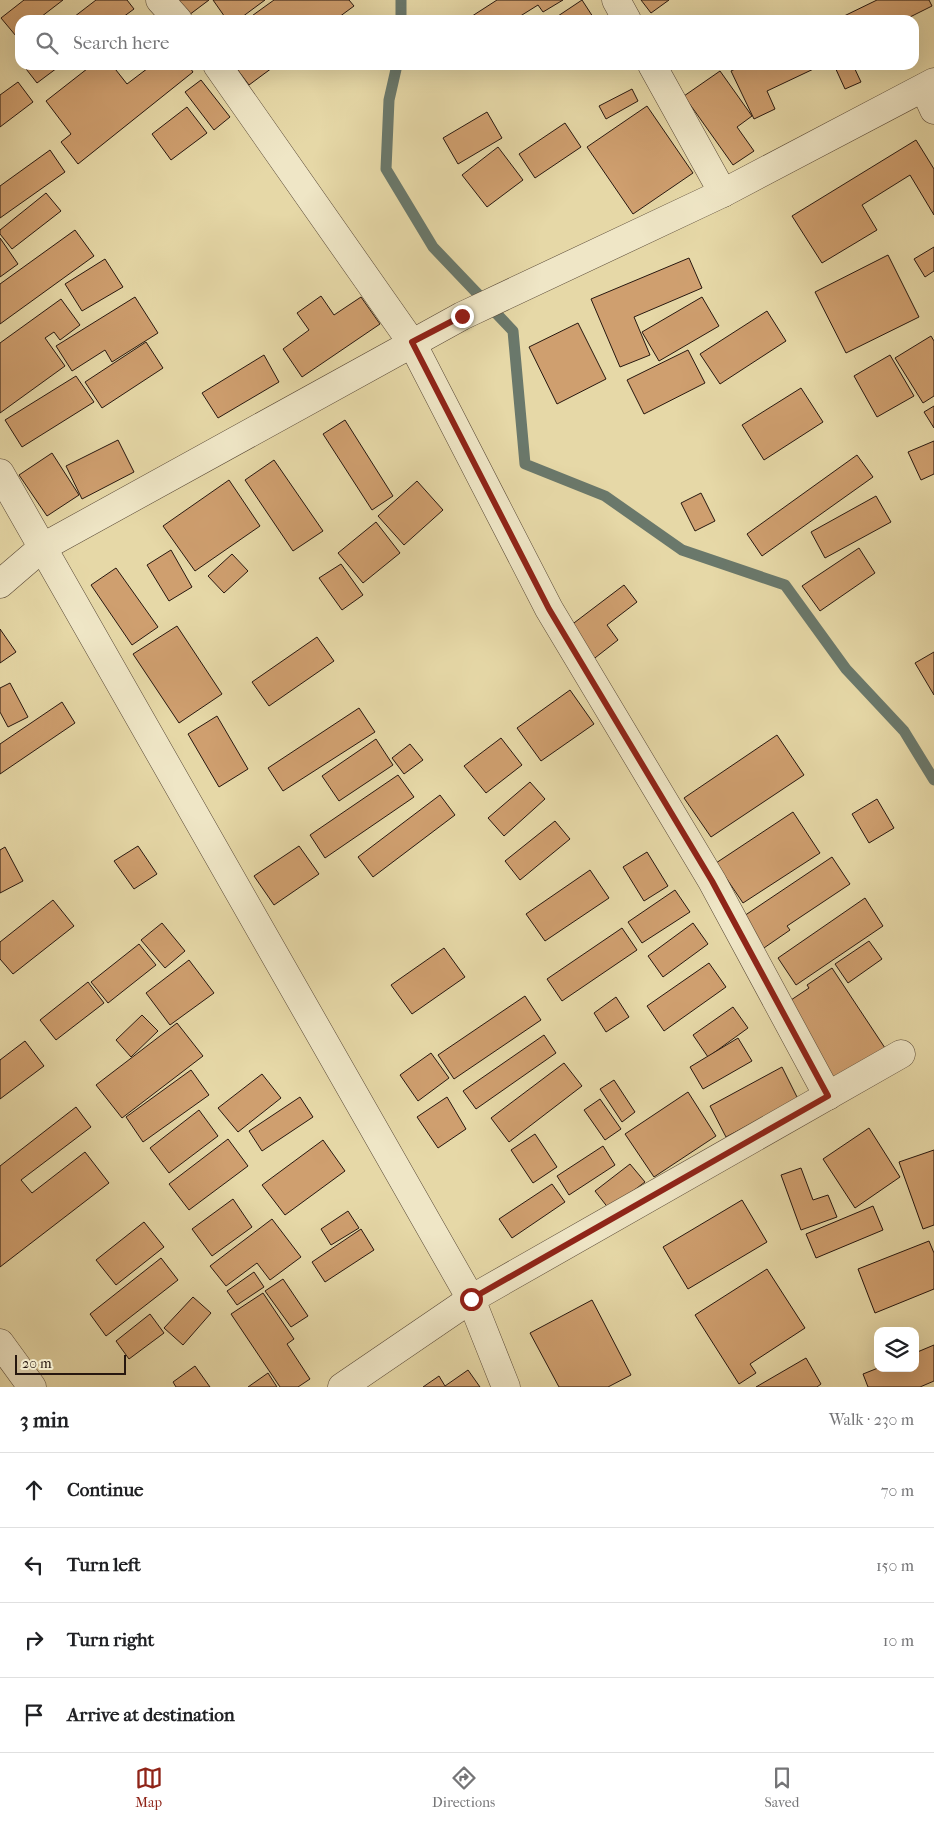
<!DOCTYPE html>
<html lang="en">
<head>
<meta charset="utf-8">
<style>
  :root { --surface:#fff; --page:#f2f2f2; --text:#202124; --muted:#757577; --line:#e0e0e0; --accent:#8f2418 }
  body { margin:0; font-family:"IM FELL French Canon",serif; background:var(--page); color:var(--text) }
  .controls { position:absolute; right:15px; bottom:15px; display:grid; overflow:hidden; border-radius:10px; box-shadow:0 5px 20px #0002 }
  .controls button { width:45px; height:45px; display:grid; place-items:center; padding:0; border:0; border-bottom:1px solid var(--line); background:var(--surface); color:var(--text); font:25px sans-serif }
  .scale { position:absolute; left:15px; bottom:12px; width:111px; box-sizing:border-box; padding-left:5px; border:2px solid #27170f; border-top:0; font-size:14px; line-height:18px; white-space:nowrap; color:#27170f; -webkit-text-stroke:4px #efe6c6; paint-order:stroke }
  .stop { position:absolute; width:15px; height:15px; margin:-11px; border:4px solid #8f2418; border-radius:50%; background:#fff }
  .stop.end { background:#8f2418; border-color:#fff; box-shadow:0 1px 5px #0008 }
  .list { margin:0; padding:0; list-style:none }
  h2 { display:flex; justify-content:space-between; align-items:center; height:65px; margin:0; padding:0 20px; font-size:21px }
  h2 small { font-size:16px; font-weight:400; color:var(--muted) }
  .list li { display:grid; grid-template-columns:32px 1fr auto; gap:15px; align-items:center; box-sizing:border-box; height:75px; padding:0 20px; border-top:1px solid var(--line) }
  .list b { display:block; font-size:19px; white-space:nowrap }
  .list em { font-size:16px; font-style:normal; color:var(--muted) }
  .icon { flex:none; width:28px; height:28px; fill:none; stroke:currentColor; stroke-width:2; stroke-linecap:round; stroke-linejoin:round }
  .map { position:relative; flex:none; width:934px; height:1387px; overflow:hidden }
  .search { position:absolute; background:var(--surface); box-shadow:0 5px 20px #0002; left:15px; right:15px; top:15px; height:55px; display:flex; align-items:center; gap:12px; box-sizing:border-box; padding:0 18px; border-radius:15px; color:var(--muted); font-size:19px }
  .sheet { height:365px; background:var(--surface) }
  nav { display:flex; justify-content:space-around; align-items:center; box-sizing:border-box; height:70px; border-top:1px solid var(--line); background:var(--surface); font-size:14px; color:var(--muted) }
  nav a { display:grid; justify-items:center; gap:2px }
  nav .on { color:var(--accent) }
  .map>svg:first-child { display:block }
  .lines { fill:none; stroke-linecap:round; stroke-linejoin:round }
  .stream { stroke:#6a786b; stroke-width:11 }
  .building { fill:#cf9f6f; stroke:#27170f }
  .minor-casing { stroke:#574735; stroke-width:29 }
  .minor { stroke:#efe6c6; stroke-width:28 }
  .route { stroke:#8f2418; stroke-width:6 }
</style>
</head>
<body>
<div class="map">
<svg width="934" height="1387" viewBox="0 0 934 1387">
  <rect width="100%" height="100%" fill="#e6d8a7"/>
  <filter id="stains"><feTurbulence type="fractalNoise" baseFrequency=".004" numOctaves="4"/><feColorMatrix values="0 0 0 0 .2 0 0 0 0 .09 0 0 0 0 .02 0 0 0 .5 -.17"/></filter>
  <radialGradient id="worn" r=".72"><stop offset=".6" stop-color="#630" stop-opacity="0"/><stop offset="1" stop-color="#630" stop-opacity=".3"/></radialGradient>
  <g class="lines">
    <g class="stream">
      <polyline points="401,0 401,20"/>
      <polyline points="397,65 389,100 386,169 433,247 513,331 525,464 605,496 682,550 785,585 846,669 904,731 934,780"/>
    </g>
  </g>
  <g class="building">
    <polygon points="24,0 63,0 37,20 20,20 20,34 16,36 1,18"/>
    <polygon points="96,0 127,0 134,9 119,20 70,20"/>
    <polygon points="172,0 209,0 185,18"/>
    <polygon points="213,0 265,0 238,20 227,20"/>
    <polygon points="274,0 349,0 354,6 335,20 251,20 249,18"/>
    <polygon points="497,0 563,0 543,12 538,5 514,20 466,20"/>
    <polygon points="582,0 595,20 552,20"/>
    <polygon points="641,0 669,0 651,13"/>
    <polygon points="877,0 929,0 932,6 904,20 844,20 842,17"/>
    <polygon points="23,65 61,65 37,83"/>
    <polygon points="92,65 112,65 127,84 152,65 188,65 193,72 78,164 61,142 71,134 46,101"/>
    <polygon points="234,65 276,65 249,85"/>
    <polygon points="743,65 822,65 767,91 775,109 754,119 731,71"/>
    <polygon points="834,65 853,65 861,82 845,89"/>
    <polygon points="720,71 752,116 737,127 754,151 733,165 684,96"/>
    <polygon points="201,80 230,117 214,130 185,92"/>
    <polygon points="18,82 33,102 0,127 0,95"/>
    <polygon points="632,89 638,101 606,119 599,106"/>
    <polygon points="647,106 693,173 633,214 587,147"/>
    <polygon points="187,107 207,133 171,160 152,134"/>
    <polygon points="487,112 502,138 458,164 443,138"/>
    <polygon points="565,123 581,147 535,178 519,154"/>
    <polygon points="916,140 934,169 934,215 910,175 862,205 877,230 822,263 792,216"/>
    <polygon points="498,147 523,180 487,207 462,175"/>
    <polygon points="50,150 65,172 0,218 0,186"/>
    <polygon points="46,193 61,211 12,249 0,234 0,230"/>
    <polygon points="75,230 94,256 0,324 0,284"/>
    <polygon points="0,238 18,264 0,277"/>
    <polygon points="934,247 934,271 925,277 914,259"/>
    <polygon points="888,255 919,317 846,353 815,292"/>
    <polygon points="689,258 702,288 634,317 650,355 620,367 591,299"/>
    <polygon points="105,259 123,287 82,311 65,284"/>
    <polygon points="321,296 334,315 361,297 380,324 302,377 283,349 309,330 297,313"/>
    <polygon points="135,297 158,333 112,362 105,350 72,371 56,346"/>
    <polygon points="702,297 719,326 659,361 642,332"/>
    <polygon points="61,299 80,325 60,340 54,332 45,338 65,366 0,413 0,343"/>
    <polygon points="767,311 786,341 720,384 700,354"/>
    <polygon points="578,323 606,379 557,404 529,347"/>
    <polygon points="931,336 934,341 934,396 923,403 895,358"/>
    <polygon points="146,342 163,368 102,408 85,382"/>
    <polygon points="688,350 705,383 644,414 627,380"/>
    <polygon points="264,355 279,382 218,418 202,393"/>
    <polygon points="890,355 914,396 877,417 854,376"/>
    <polygon points="76,376 94,402 22,447 5,420"/>
    <polygon points="801,388 823,422 764,460 742,425"/>
    <polygon points="934,406 934,428 924,412"/>
    <polygon points="345,420 393,496 372,510 323,434"/>
    <polygon points="118,440 134,472 82,499 66,466"/>
    <polygon points="934,441 934,474 921,480 908,452"/>
    <polygon points="52,453 79,495 47,516 19,475"/>
    <polygon points="857,455 873,477 762,556 747,534"/>
    <polygon points="274,460 323,531 293,551 245,480"/>
    <polygon points="229,480 260,526 195,571 163,526"/>
    <polygon points="417,481 443,510 404,545 378,516"/>
    <polygon points="701,493 715,521 695,531 681,503"/>
    <polygon points="876,496 891,522 825,558 811,532"/>
    <polygon points="376,522 400,553 363,583 338,553"/>
    <polygon points="859,548 875,573 820,611 802,586"/>
    <polygon points="171,550 192,587 169,601 147,565"/>
    <polygon points="232,554 248,571 224,593 208,576"/>
    <polygon points="341,564 363,595 342,610 319,578"/>
    <polygon points="116,568 158,627 132,645 91,585"/>
    <polygon points="624,585 637,602 607,625 618,640 591,661 566,629"/>
    <polygon points="177,626 222,694 179,723 133,654"/>
    <polygon points="0,629 16,652 0,663"/>
    <polygon points="317,637 334,661 269,706 252,682"/>
    <polygon points="934,652 934,695 915,663"/>
    <polygon points="10,683 28,717 8,727 0,712 0,688"/>
    <polygon points="570,690 594,724 541,761 517,728"/>
    <polygon points="62,702 75,723 0,774 0,744"/>
    <polygon points="359,708 375,732 283,791 268,768"/>
    <polygon points="217,716 248,769 219,787 188,734"/>
    <polygon points="777,735 804,775 711,837 684,798"/>
    <polygon points="501,738 522,765 486,793 464,766"/>
    <polygon points="376,739 393,765 339,801 322,776"/>
    <polygon points="410,744 423,760 404,774 392,758"/>
    <polygon points="398,775 414,797 325,858 310,835"/>
    <polygon points="530,782 545,799 504,836 488,818"/>
    <polygon points="440,795 455,815 373,877 358,857"/>
    <polygon points="877,799 894,828 869,843 852,814"/>
    <polygon points="793,812 820,853 743,903 716,863"/>
    <polygon points="555,821 570,839 520,880 505,861"/>
    <polygon points="138,846 157,874 134,889 114,861"/>
    <polygon points="299,846 319,874 274,905 254,876"/>
    <polygon points="5,847 23,881 0,893 0,850"/>
    <polygon points="647,852 668,886 644,901 623,867"/>
    <polygon points="832,857 850,884 787,926 790,930 761,950 741,918"/>
    <polygon points="590,870 609,898 545,941 526,914"/>
    <polygon points="675,890 690,912 642,943 628,922"/>
    <polygon points="865,898 883,926 796,985 778,958"/>
    <polygon points="53,900 74,926 13,974 0,959 0,942"/>
    <polygon points="162,923 185,951 165,968 141,940"/>
    <polygon points="693,923 708,944 663,977 648,956"/>
    <polygon points="622,928 637,950 562,1001 547,979"/>
    <polygon points="869,941 882,959 848,983 835,964"/>
    <polygon points="139,944 156,965 108,1003 91,982"/>
    <polygon points="444,948 465,977 412,1014 391,985"/>
    <polygon points="189,960 214,993 170,1025 146,993"/>
    <polygon points="709,963 726,987 664,1031 647,1006"/>
    <polygon points="832,968 887,1051 836,1086 782,1006 809,988 807,985"/>
    <polygon points="88,982 104,1003 56,1040 40,1020"/>
    <polygon points="525,996 541,1020 454,1079 438,1055"/>
    <polygon points="616,997 629,1017 606,1032 594,1013"/>
    <polygon points="733,1007 748,1028 708,1057 693,1035"/>
    <polygon points="142,1015 158,1031 131,1057 116,1040"/>
    <polygon points="177,1023 203,1056 122,1118 96,1085"/>
    <polygon points="544,1035 556,1053 476,1109 463,1091"/>
    <polygon points="738,1038 752,1061 703,1089 690,1067"/>
    <polygon points="25,1041 44,1066 0,1099 0,1060"/>
    <polygon points="431,1053 449,1078 418,1101 400,1075"/>
    <polygon points="564,1063 582,1086 509,1142 491,1118"/>
    <polygon points="782,1067 798,1099 726,1137 710,1106"/>
    <polygon points="191,1070 209,1095 143,1142 126,1117"/>
    <polygon points="262,1074 281,1098 238,1132 218,1108"/>
    <polygon points="614,1080 635,1112 622,1122 600,1089"/>
    <polygon points="688,1092 716,1136 654,1177 625,1134"/>
    <polygon points="300,1097 313,1117 262,1151 249,1131"/>
    <polygon points="447,1097 466,1129 438,1148 417,1117"/>
    <polygon points="600,1099 621,1129 605,1140 584,1110"/>
    <polygon points="76,1107 91,1127 21,1180 32,1193 85,1152 109,1183 0,1267 0,1166"/>
    <polygon points="199,1110 218,1136 169,1173 150,1148"/>
    <polygon points="869,1128 900,1177 855,1208 823,1159"/>
    <polygon points="535,1134 557,1167 533,1183 511,1150"/>
    <polygon points="228,1139 248,1166 189,1210 169,1184"/>
    <polygon points="323,1140 345,1171 285,1215 262,1185"/>
    <polygon points="603,1146 615,1165 569,1195 557,1176"/>
    <polygon points="934,1150 934,1225 923,1229 899,1162"/>
    <polygon points="630,1164 645,1182 609,1209 595,1191"/>
    <polygon points="801,1168 813,1200 828,1195 837,1217 801,1230 781,1175"/>
    <polygon points="552,1184 565,1202 512,1238 499,1219"/>
    <polygon points="233,1199 252,1227 212,1256 192,1229"/>
    <polygon points="742,1200 767,1242 688,1289 663,1247"/>
    <polygon points="873,1206 883,1230 816,1258 806,1234"/>
    <polygon points="348,1211 359,1228 331,1245 321,1229"/>
    <polygon points="272,1219 301,1257 270,1280 257,1263 226,1286 210,1266"/>
    <polygon points="144,1222 164,1247 116,1285 96,1260"/>
    <polygon points="361,1229 374,1250 325,1282 312,1262"/>
    <polygon points="929,1241 934,1253 934,1289 875,1313 858,1269"/>
    <polygon points="161,1258 178,1280 106,1336 90,1314"/>
    <polygon points="767,1269 805,1328 750,1364 756,1373 739,1384 695,1315"/>
    <polygon points="254,1272 264,1287 237,1305 227,1291"/>
    <polygon points="283,1279 308,1316 291,1327 265,1291"/>
    <polygon points="263,1293 294,1339 287,1344 310,1379 298,1387 280,1387 231,1314"/>
    <polygon points="193,1297 211,1313 183,1345 164,1328"/>
    <polygon points="592,1300 631,1375 608,1387 559,1387 530,1333"/>
    <polygon points="150,1314 164,1333 129,1359 116,1341"/>
    <polygon points="934,1345 934,1381 920,1387 868,1387 863,1374 878,1368 915,1368 915,1353"/>
    <polygon points="806,1358 821,1384 817,1387 756,1387"/>
    <polygon points="195,1366 210,1387 176,1387 173,1382"/>
    <polygon points="468,1370 480,1387 423,1387 439,1376 445,1386"/>
    <polygon points="268,1373 277,1387 248,1387"/>
  </g>
  <g class="lines">
    <g class="minor-casing">
      <g id="minor">
        <polyline points="160,0 178,20"/>
        <polyline points="616,0 627,20"/>
        <polyline points="217,65 412,343 549,609 712,881 828,1096"/>
        <polyline points="652,65 723,193"/>
        <polyline points="924,88 934,110"/>
        <polyline points="0,473 471,1299 506,1387"/>
        <polyline points="0,584 43,547 462,316 723,193 934,82"/>
        <polyline points="0,1343 32,1387"/>
        <polyline points="342,1387 471,1299 901,1054"/>
      </g>
    </g>
    <use href="#minor" class="minor"/>
  </g>
  <g class="lines">
    <polyline class="route" points="462,316 412,342 549,609 712,881 828,1096 471,1299"/>
  </g>
  <rect width="100%" height="100%" filter="url(#stains)"/>
  <rect width="100%" height="100%" fill="url(#worn)"/>
</svg>
<div class="controls">
<button><svg class="icon" aria-label="layers" viewBox="0 0 24 24"><path d="M12 4l9 5-9 5-9-5zM3 14l9 5 9-5"/></svg></button>
</div>
<div class="scale">20 m</div>
<div class="stop" style="left:471px;top:1299px"></div>
<div class="stop end" style="left:462px;top:316px"></div>
<div class="search"><svg class="icon" aria-label="search" viewBox="0 0 24 24"><circle cx="10" cy="10" r="6"/><path d="M15 15l6 6"/></svg>Search here</div>
</div>
<section class="sheet">
<h2>3 min<small>Walk · 230 m</small></h2>
<ul class="list">
<li><svg class="icon" aria-label="ahead" viewBox="0 0 24 24"><path d="M12 20V5M6 11l6-6 6 6"/></svg><div><b>Continue</b></div><em>70 m</em></li>
<li><svg class="icon" aria-label="left" viewBox="0 0 24 24"><path d="M17 20v-9H6M10 6l-5 5 5 5"/></svg><div><b>Turn left</b></div><em>150 m</em></li>
<li><svg class="icon" aria-label="right" viewBox="0 0 24 24"><path d="M7 20v-9h11M14 6l5 5-5 5"/></svg><div><b>Turn right</b></div><em>10 m</em></li>
<li><svg class="icon" aria-label="arrive" viewBox="0 0 24 24"><path d="M6 21V4h12l-3 4 3 4H6"/></svg><div><b>Arrive at destination</b></div></li>
</ul>
</section>
<nav>
<a class="on"><svg class="icon" aria-label="map" viewBox="0 0 24 24"><path d="M3 6l6-2 6 2 6-2v14l-6 2-6-2-6 2zM9 4v14M15 6v14"/></svg>Map</a>
<a><svg class="icon" aria-label="directions" viewBox="0 0 24 24"><path d="M12 3l9 9-9 9-9-9zM9 14v-3h6M13 9l2 2-2 2"/></svg>Directions</a>
<a><svg class="icon" aria-label="saved" viewBox="0 0 24 24"><path d="M7 4h10v16l-5-4-5 4z"/></svg>Saved</a>
</nav>
</body>
</html>
